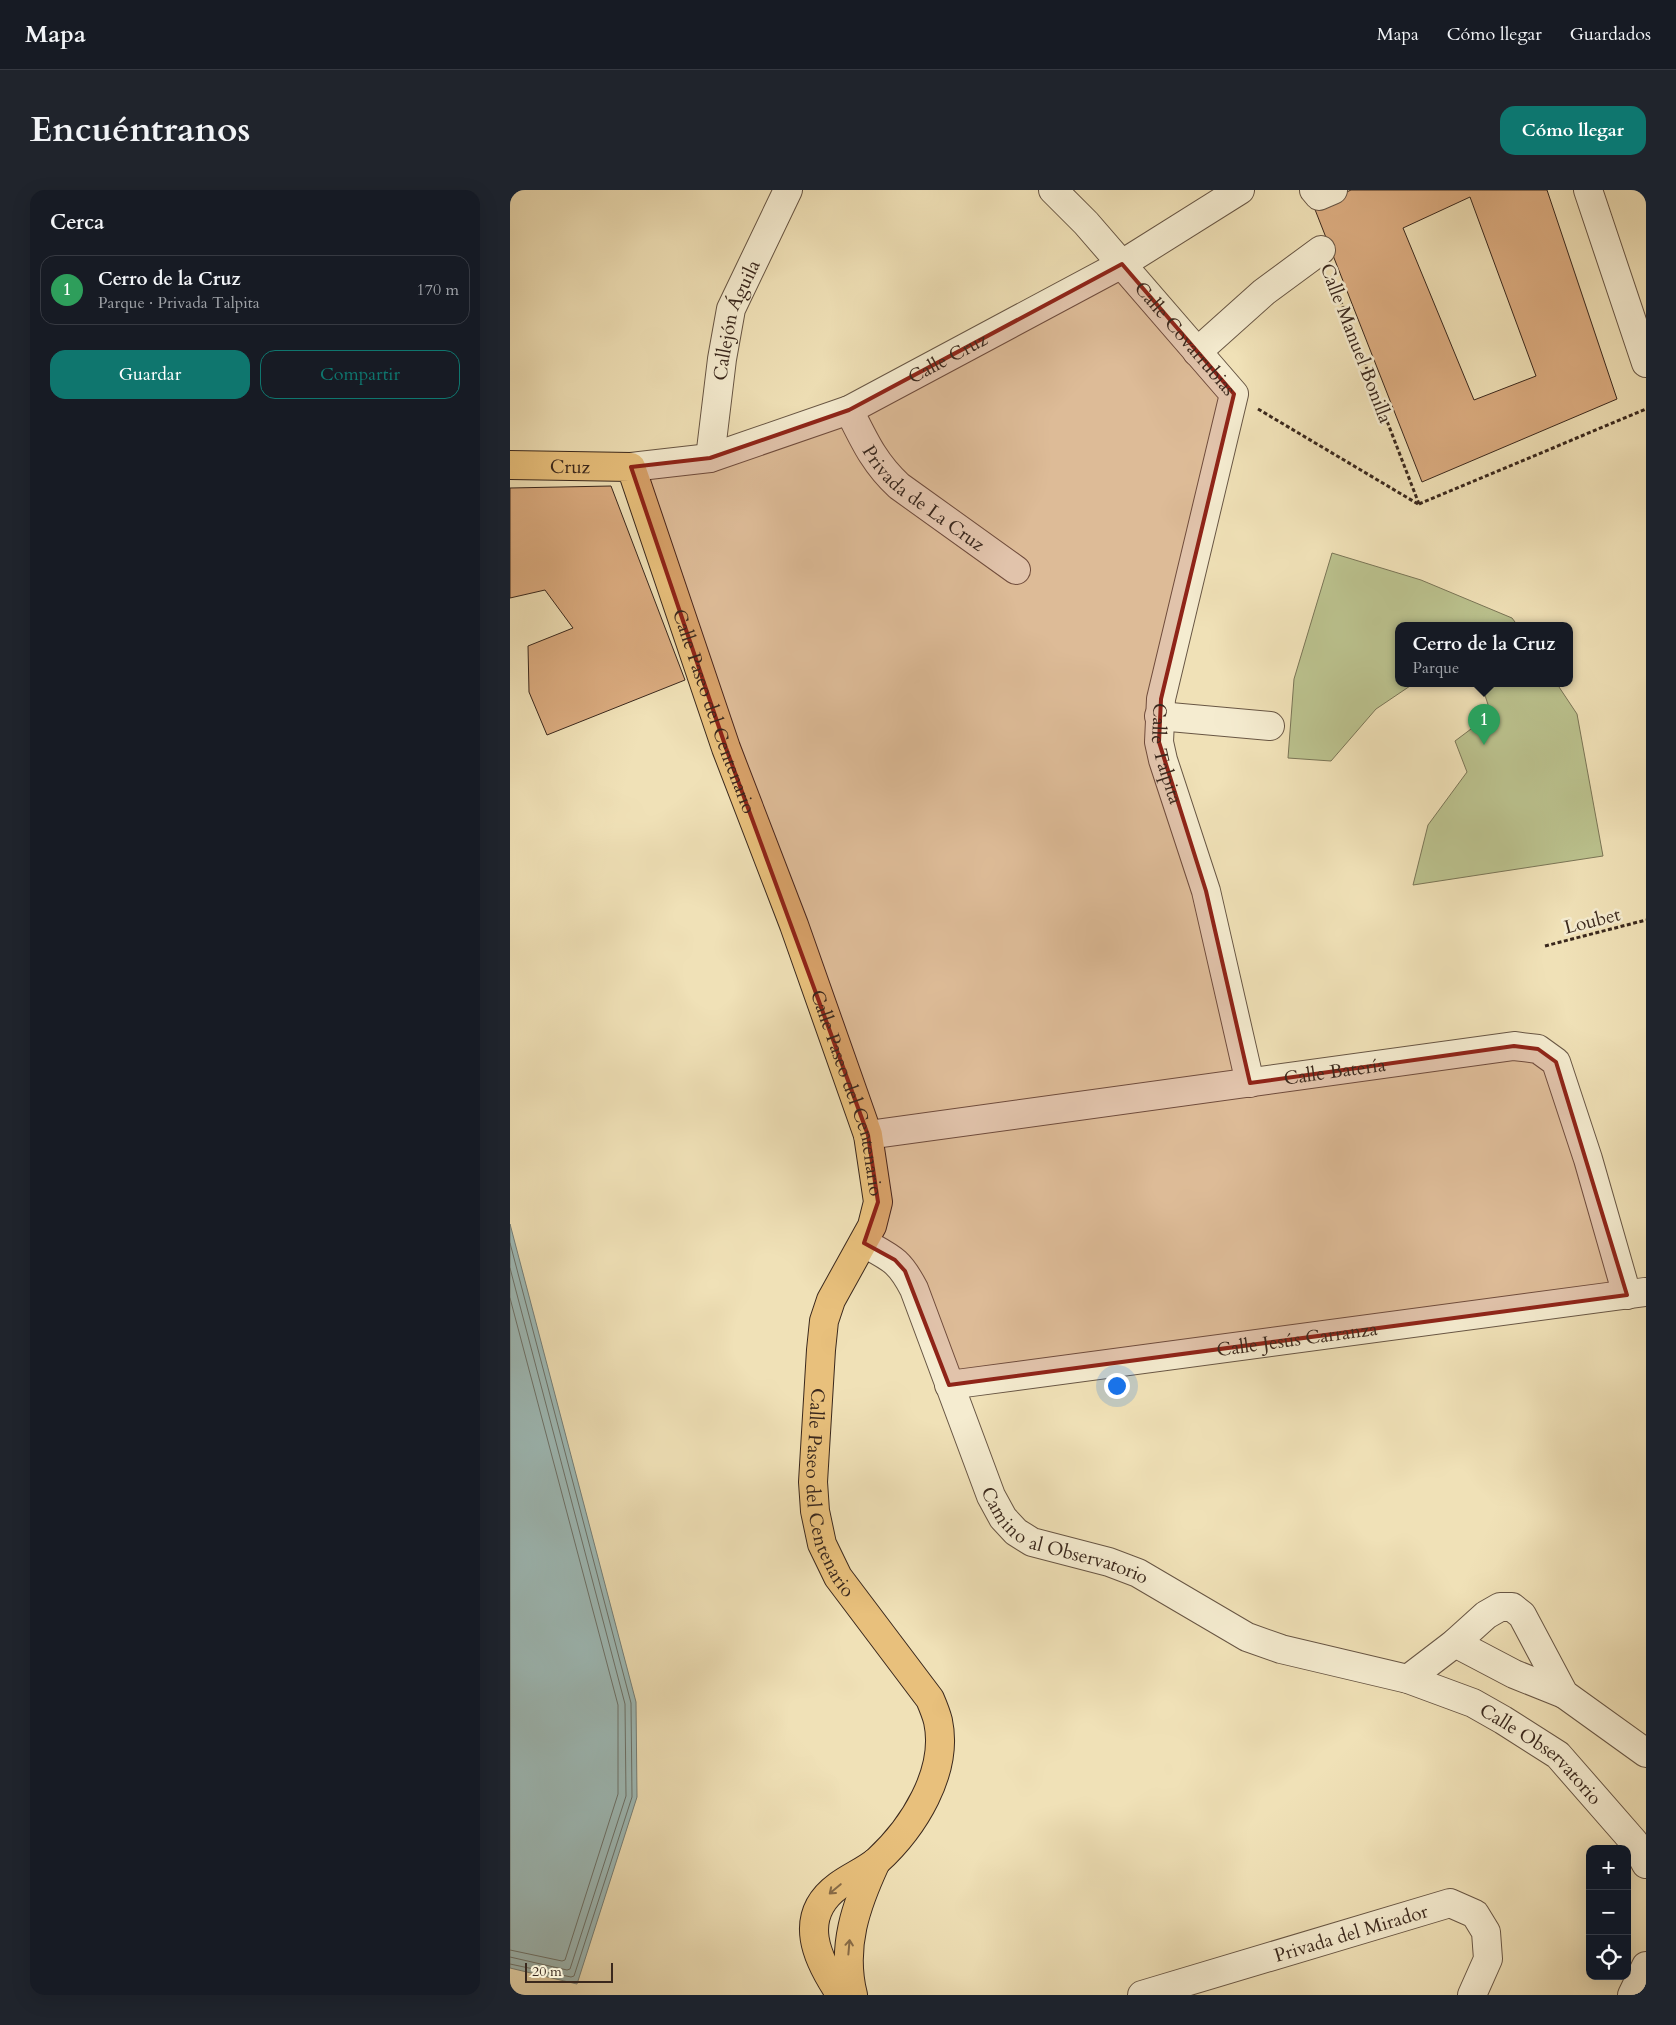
<!DOCTYPE html>
<html lang="es">
<head>
<meta charset="utf-8">
<style>
  :root { --surface:#171b24; --page:#20242c; --text:#f1f3f6; --muted:#9ea1a6; --line:#363941; --accent:#0f766e }
  body { margin:0; font-family:Cardo,serif; background:var(--page); color:var(--text) }
  .controls { position:absolute; right:15px; bottom:15px; display:grid; overflow:hidden; border-radius:10px; box-shadow:0 5px 20px #0002 }
  .controls button { width:45px; height:45px; display:grid; place-items:center; padding:0; border:0; border-bottom:1px solid var(--line); background:var(--surface); color:var(--text); font:25px sans-serif }
  .scale { position:absolute; left:15px; bottom:12px; width:88px; box-sizing:border-box; padding-left:5px; border:2px solid #3a281d; border-top:0; font-size:14px; line-height:18px; white-space:nowrap; color:#3a281d; -webkit-text-stroke:4px #f5ecd0; paint-order:stroke }
  .you { position:absolute; left:606px; top:1195px; width:18px; height:18px; margin:-12px; border:4px solid #fff; border-radius:50%; background:#1a73e8; box-shadow:0 0 0 8px #1a73e833 }
  .badge { display:grid; place-items:center; width:32px; height:32px; border-radius:50%; background:var(--accent); color:#fff; font-size:16px; font-weight:700 }
  .pin { position:absolute; translate:-50% -41px; filter:drop-shadow(0 1px 2px #0008) }
  .pin::after { content:''; position:absolute; top:26px; width:18px; height:15px; background:inherit; clip-path:polygon(0 0,100% 0,50% 100%) }
  .popup { position:absolute; left:885px; top:432px; width:178px; height:65px; box-sizing:border-box; display:grid; place-content:center; border-radius:10px; background:var(--surface); filter:drop-shadow(0 1px 4px #0005); font-size:16px; white-space:nowrap; color:var(--muted) }
  .popup b { font-size:19px; color:var(--text) }
  .popup::after { content:''; position:absolute; left:50%; top:100%; margin-left:-10px; border:10px solid transparent; border-top-color:var(--surface) }
  .list { margin:0; padding:0; list-style:none }
  h2 { display:flex; justify-content:space-between; align-items:center; height:65px; margin:0; padding:0 20px; font-size:21px }
  h2 small { font-size:16px; font-weight:400; color:var(--muted) }
  .list li { display:grid; grid-template-columns:32px 1fr auto; gap:15px; align-items:center; box-sizing:border-box; height:70px; margin:0 10px 10px; padding:0 10px; border:1px solid var(--line); border-radius:15px }
  .list b { display:block; font-size:19px; white-space:nowrap }
  .list p { margin:0; font-size:16px; white-space:nowrap; color:var(--muted) }
  .list em { font-size:16px; font-style:normal; color:var(--muted) }
  .actions { display:flex; gap:10px; padding:15px 20px }
  .actions a { flex:1; padding:11px 0; border:1px solid var(--accent); border-radius:15px; text-align:center; font-size:18px; color:var(--accent) }
  .actions .main { background:var(--accent); color:#fff }
  .icon { flex:none; width:28px; height:28px; fill:none; stroke:currentColor; stroke-width:2; stroke-linecap:round; stroke-linejoin:round }
  .map { position:relative; flex:none; width:1136px; height:1805px; overflow:hidden; border-radius:15px }
  header { display:flex; align-items:center; gap:30px; box-sizing:border-box; height:70px; padding:0 25px; background:var(--surface); border-bottom:1px solid var(--line) }
  header strong { font-size:24px }
  nav { display:flex; gap:28px; margin-inline-start:auto; font-size:18px }
  .intro { display:flex; align-items:center; justify-content:space-between; box-sizing:border-box; height:120px; padding:0 30px }
  h1 { margin:0; font-size:35px }
  .button { padding:12px 22px; border-radius:15px; background:var(--accent); color:#fff; font-size:18px; font-weight:700 }
  main { display:flex; gap:30px; padding:0 30px }
  aside { flex:1; background:var(--surface); border-radius:15px; box-shadow:0 5px 20px #0002 }
  .map>svg:first-child { display:block }
  .green { fill:#bbc28e; stroke:#7a7556 }
  .water { fill:#9ebbb8; stroke:#76807a }
  .lines { fill:none; stroke-linecap:round; stroke-linejoin:round }
  .shore { stroke:#6c726a; stroke-width:1 }
  .building { fill:#dbac80; stroke:#3a281d; fill-rule:evenodd }
  .minor-casing { stroke:#685644; stroke-width:30 }
  .major-casing { stroke:#3a281d; stroke-width:30 }
  .path { stroke:#3a281d; stroke-width:3; stroke-dasharray:4 2.5; stroke-linecap:butt }
  .minor { stroke:#f5ecd0; stroke-width:28 }
  .major { stroke:#e8c07c; stroke-width:28 }
  .oneway { stroke:#886c48 }
  .marked { fill:#8f2418; fill-opacity:0.2; stroke:#8f2418; stroke-width:4; stroke-linejoin:round }
  .labels { text-anchor:middle; stroke-width:5; stroke-linejoin:round; paint-order:stroke }
  .street-label { font-size:19px; fill:#3a281d; stroke:#f5ecd0 }
</style>
</head>
<body>
<header>
<strong>Mapa</strong>
<nav><a>Mapa</a><a>Cómo llegar</a><a>Guardados</a></nav>
</header>
<div class="intro"><h1>Encuéntranos</h1><a class="button">Cómo llegar</a></div>
<main>
<aside>
<h2>Cerca<small></small></h2>
<ul class="list">
<li><span class="badge" style="background:#2e9e5b">1</span><div><b>Cerro de la Cruz</b><p>Parque · Privada Talpita</p></div><em>170 m</em></li>
</ul>
<div class="actions"><a class="main">Guardar</a><a>Compartir</a></div>
</aside>
<div class="map">
<svg width="1136" height="1805" viewBox="0 0 1136 1805">
  <rect width="100%" height="100%" fill="#f0e1b7"/>
  <filter id="stains"><feTurbulence type="fractalNoise" baseFrequency=".004" numOctaves="4"/><feColorMatrix values="0 0 0 0 .2 0 0 0 0 .09 0 0 0 0 .02 0 0 0 .5 -.17"/></filter>
  <radialGradient id="worn" r=".72"><stop offset=".6" stop-color="#630" stop-opacity="0"/><stop offset="1" stop-color="#630" stop-opacity=".3"/></radialGradient>
  <g class="green">
    <polygon points="822,363 911,390 1002,428 1008,436 889,436 889,494 903,494 866,519 821,571 778,568 784,489"/>
    <polygon points="966,494 1047,494 1067,524 1093,666 903,695 918,635 957,582 945,551 981,524 973,499"/>
  </g>
  <polygon class="water" points="0,1034 126,1512 127,1607 67,1794 0,1778"/>
  <g class="lines">
    <g class="shore">
      <polyline points="0,1053 121,1513 122,1607 64,1786 61,1787 0,1774"/>
      <polyline points="0,1078 115,1514 116,1606 60,1779 57,1780 0,1767"/>
      <polyline points="0,1108 108,1515 108,1604 55,1770 52,1771 0,1760"/>
    </g>
  </g>
  <g class="building">
    <path d="M 841,0 L 1037,0 L 1107,209 L 912,292 L 804,17 ZM 960,7 L 1026,186 L 964,210 L 893,38 Z"/>
    <polygon points="101,296 175,490 37,545 19,502 18,456 63,438 35,400 0,408 0,298"/>
  </g>
  <g class="lines">
    <g class="minor-casing">
      <g id="minor">
        <path id="s1" d="M 543,0 L 576,33 L 724,204 L 651,509 L 649,552 L 653,570 L 696,701 L 740,893"/>
        <polyline points="804,0 809,6 823,0"/>
        <polyline points="1078,0 1136,173"/>
        <polyline points="687,162 754,102 811,60"/>
        <path id="s2" d="M 339,220 C 354,250 364,273 389,296 L 506,380"/>
        <path id="s3" d="M 200,268 L 212,169 L 221,119 L 278,0"/>
        <path id="s4" d="M 121,277 L 200,268 L 339,220 L 612,74 L 730,0"/>
        <polyline points="649,526 760,536"/>
        <path id="s5" d="M 358,945 L 1004,856 L 1028,859 L 1046,872 L 1078,969 L 1117,1105"/>
        <path id="s6" d="M 354,1053 C 381,1068 389,1070 404,1099 L 481,1306 L 493,1328 L 506,1342 L 522,1352 L 599,1372 L 628,1383 L 737,1447 L 771,1459 L 898,1489 L 963,1513 L 993,1530 L 1048,1565 L 1124,1652 L 1136,1674"/>
        <path id="s7" d="M 439,1195 L 1135,1102"/>
        <polyline points="945,1453 1004,1484 1054,1504"/>
        <polyline points="898,1489 945,1453 976,1425 990,1417 1002,1417 1012,1425 1054,1504 1136,1563"/>
        <path id="s8" d="M 632,1805 L 940,1713 L 965,1724 L 976,1742 L 978,1769 L 962,1805"/>
        <polyline points="1122,1805 1136,1776"/>
      </g>
    </g>
    <g class="major-casing">
      <g id="major">
        <path id="s9" d="M 0,275 L 121,277 L 216,558 L 284,735 L 358,945 L 368,1012 L 362,1036 L 321,1110 L 314,1131 L 311,1160 L 303,1292 L 305,1321 L 312,1354 L 328,1387 L 420,1509 C 423,1516 426,1523 428,1531 C 439,1582 403,1638 367,1671 C 355,1681 340,1687 328,1696 C 286,1727 307,1770 331,1805"/>
        <path d="M 343,1805 C 331,1757 346,1715 366,1672"/>
      </g>
    </g>
    <g class="path">
      <polyline points="821,86 909,314"/>
      <polyline points="748,219 908,314"/>
      <polyline points="909,314 1136,219"/>
      <polyline points="1035,756 1136,730"/>
    </g>
    <use href="#minor" class="minor"/>
    <use href="#major" class="major"/>
  </g>
  <defs><path id="oneway-shaft" d="M-6 0H5M1.5-3L5.5 0L1.5 3" fill="none" stroke-width="1.6" stroke-linecap="round" stroke-linejoin="round" transform="scale(1.25)"/></defs>
  <g class="oneway">
    <use href="#oneway-shaft" transform="translate(325 1699) rotate(140)"/>
    <use href="#oneway-shaft" transform="translate(339 1757) rotate(-85)"/>
  </g>
  <path class="marked" d="M 612,74 L 724,204 L 651,509 L 649,552 L 696,701 L 740,893 L 1004,856 L 1028,859 L 1046,872 L 1117,1105 L 439,1195 L 395,1081 L 385,1070 L 354,1053 L 368,1012 L 358,945 L 216,558 L 121,277 L 200,268 L 339,220 Z"/>
  <g class="labels">
    <g class="street-label">
      <text dy="7" stroke="none"><textPath href="#s3" startOffset="141">Callejón Águila</textPath></text>
      <text dy="7" stroke="none"><textPath href="#s1" startOffset="199">Calle Covarrubias</textPath></text>
      <text transform="translate(847 153) rotate(69)" y="7">Calle Manuel Bonilla</text>
      <text dy="7" stroke="none"><textPath href="#s4" startOffset="338">Calle Cruz</textPath></text>
      <text dy="7" stroke="none"><textPath href="#s9" startOffset="60">Cruz</textPath></text>
      <text dy="7" stroke="none"><textPath href="#s2" startOffset="118">Privada de La Cruz</textPath></text>
      <text dy="7" stroke="none"><textPath href="#s9" startOffset="379">Calle Paseo del Centenario</textPath></text>
      <text dy="7" stroke="none"><textPath href="#s1" startOffset="642">Calle Talpita</textPath></text>
      <text transform="translate(1082 730) rotate(-14)" y="7">Loubet</text>
      <text dy="7" stroke="none"><textPath href="#s5" startOffset="471">Calle Batería</textPath></text>
      <text dy="7" stroke="none"><textPath href="#s9" startOffset="784">Calle Paseo del Centenario</textPath></text>
      <text dy="7" stroke="none"><textPath href="#s7" startOffset="351">Calle Jesús Carranza</textPath></text>
      <text dy="7" stroke="none"><textPath href="#s9" startOffset="1204">Calle Paseo del Centenario</textPath></text>
      <text dy="7" stroke="none"><textPath href="#s6" startOffset="378">Camino al Observatorio</textPath></text>
      <text dy="7" stroke="none"><textPath href="#s6" startOffset="912">Calle Observatorio</textPath></text>
      <text dy="7" stroke="none"><textPath href="#s8" startOffset="218">Privada del Mirador</textPath></text>
    </g>
  </g>
  <rect width="100%" height="100%" filter="url(#stains)"/>
  <rect width="100%" height="100%" fill="url(#worn)"/>
</svg>
<div class="controls">
<button>+</button>
<button>−</button>
<button><svg class="icon" aria-label="locate" viewBox="0 0 24 24"><circle cx="12" cy="12" r="6"/><path d="M12 2v4M12 18v4M2 12h4M18 12h4"/></svg></button>
</div>
<div class="scale">20 m</div>
<div class="you"></div>
<div class="pin badge" style="left:974px;top:555px;background:#2e9e5b">1</div>
<div class="popup"><b>Cerro de la Cruz</b>Parque</div>
</div>
</main>
</body>
</html>
